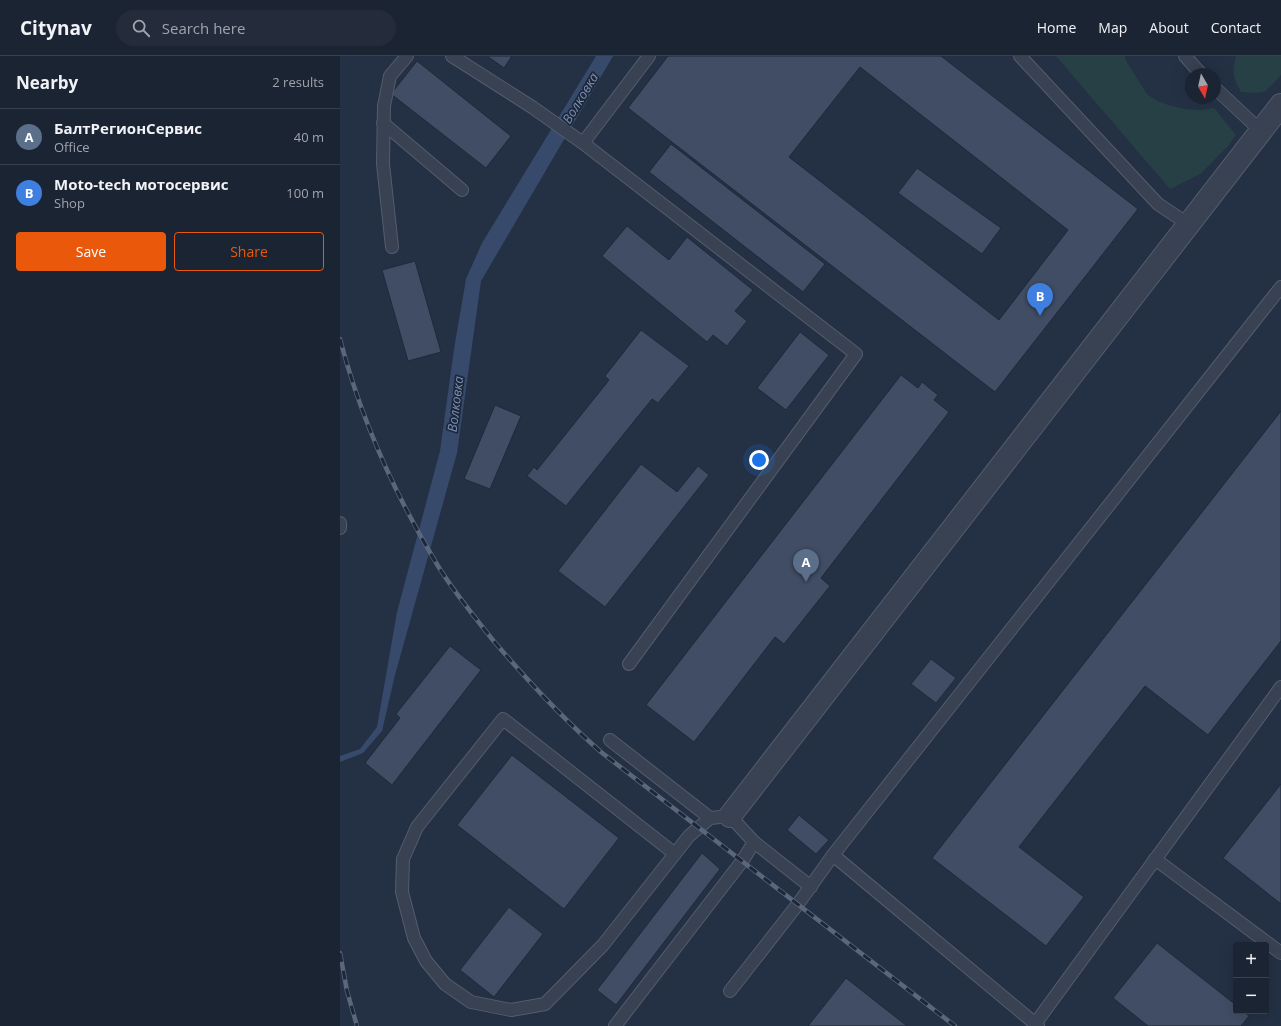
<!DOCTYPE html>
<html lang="en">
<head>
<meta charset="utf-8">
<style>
  :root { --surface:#1b2433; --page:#242c3b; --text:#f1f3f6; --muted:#a0a4ac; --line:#39414e; --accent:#ea580c }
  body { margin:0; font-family:"Open Sans",sans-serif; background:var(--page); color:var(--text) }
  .controls { position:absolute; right:12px; bottom:12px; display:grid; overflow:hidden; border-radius:4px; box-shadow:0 4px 16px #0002 }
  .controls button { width:36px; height:36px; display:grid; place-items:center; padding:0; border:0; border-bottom:1px solid var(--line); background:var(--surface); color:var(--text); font:20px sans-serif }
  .compass { position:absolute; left:845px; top:12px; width:36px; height:36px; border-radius:50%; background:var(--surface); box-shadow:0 4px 16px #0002; rotate:171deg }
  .you { position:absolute; left:419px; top:404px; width:14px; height:14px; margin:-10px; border:3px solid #fff; border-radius:50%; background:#1a73e8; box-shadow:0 0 0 6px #1a73e833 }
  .badge { display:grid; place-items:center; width:26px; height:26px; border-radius:50%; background:var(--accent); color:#fff; font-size:13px; font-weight:700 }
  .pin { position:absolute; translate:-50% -33px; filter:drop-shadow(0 1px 2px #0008) }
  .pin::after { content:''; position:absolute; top:21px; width:14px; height:12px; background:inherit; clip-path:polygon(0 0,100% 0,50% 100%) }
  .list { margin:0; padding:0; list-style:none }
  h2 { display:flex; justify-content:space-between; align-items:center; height:52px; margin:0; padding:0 16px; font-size:17px }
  h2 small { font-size:13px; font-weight:400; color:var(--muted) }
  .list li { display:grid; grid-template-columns:26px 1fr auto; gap:12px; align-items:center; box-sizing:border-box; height:56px; padding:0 16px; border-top:1px solid var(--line) }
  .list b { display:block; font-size:15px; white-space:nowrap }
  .list p { margin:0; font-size:13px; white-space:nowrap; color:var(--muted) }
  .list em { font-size:13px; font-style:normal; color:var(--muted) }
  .actions { display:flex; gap:8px; padding:12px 16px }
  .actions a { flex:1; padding:9px 0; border:1px solid var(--accent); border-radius:4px; text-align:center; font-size:14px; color:var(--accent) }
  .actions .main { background:var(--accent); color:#fff }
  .icon { flex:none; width:22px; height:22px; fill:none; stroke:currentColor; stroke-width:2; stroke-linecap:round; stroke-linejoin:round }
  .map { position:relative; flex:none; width:941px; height:970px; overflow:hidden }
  header { display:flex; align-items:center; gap:24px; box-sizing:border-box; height:56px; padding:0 20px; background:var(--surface); border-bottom:1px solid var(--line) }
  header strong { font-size:19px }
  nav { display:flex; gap:22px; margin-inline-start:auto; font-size:14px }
  .search { width:280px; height:36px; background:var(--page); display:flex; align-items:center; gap:10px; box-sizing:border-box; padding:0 14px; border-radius:22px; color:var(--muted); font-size:15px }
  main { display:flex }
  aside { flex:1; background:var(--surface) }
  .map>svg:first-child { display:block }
  .green { fill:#264045 }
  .water { fill:#374a6c }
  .building { fill:#404d64; stroke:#1f293a; fill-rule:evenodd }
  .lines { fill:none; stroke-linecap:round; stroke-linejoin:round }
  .service-casing { stroke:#545d6d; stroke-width:14 }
  .minor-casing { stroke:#545d6d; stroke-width:24 }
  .service { stroke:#394253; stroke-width:12 }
  .minor { stroke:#394253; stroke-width:22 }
  .rail-casing { stroke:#5a667a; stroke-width:4.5 }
  .rail { stroke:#1d2739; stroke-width:3; stroke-dasharray:9; stroke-linecap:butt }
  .labels { text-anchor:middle; stroke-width:3.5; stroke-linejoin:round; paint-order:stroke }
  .water-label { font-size:13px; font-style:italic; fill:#7b91b7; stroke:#1d2739 }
</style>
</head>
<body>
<header>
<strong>Citynav</strong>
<div class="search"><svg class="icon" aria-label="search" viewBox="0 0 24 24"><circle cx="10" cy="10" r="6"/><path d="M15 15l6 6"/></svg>Search here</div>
<nav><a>Home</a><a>Map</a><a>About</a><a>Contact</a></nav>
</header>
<main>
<aside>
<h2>Nearby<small>2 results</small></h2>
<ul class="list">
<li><span class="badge" style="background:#5c6f8a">A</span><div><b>БалтРегионСервис</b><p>Office</p></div><em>40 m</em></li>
<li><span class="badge" style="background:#3f7fe0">B</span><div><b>Moto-tech мотосервис</b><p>Shop</p></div><em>100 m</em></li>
</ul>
<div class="actions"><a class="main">Save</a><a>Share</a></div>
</aside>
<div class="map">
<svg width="941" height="970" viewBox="0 0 941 970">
  <rect width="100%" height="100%" fill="#243044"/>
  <g class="green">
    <polygon points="716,0 785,0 786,5 807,38 817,45 831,50 845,53 860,54 874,52 896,79 888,90 860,118 830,133"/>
    <path d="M 896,0 L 941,0 L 941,19 C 924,38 926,38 901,36 C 893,21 892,16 896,0 Z"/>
  </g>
  <polygon class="water" points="256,0 273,0 141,225 117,397 55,619 42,675 23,697 0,706 0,700 20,693 37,671 57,556 100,395 114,293 126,223 142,187"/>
  <g class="building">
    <polygon points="147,0 172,0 164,12"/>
    <path d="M 328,0 L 601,0 L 798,153 L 655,336 L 288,52 ZM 520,11 L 728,174 L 659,264 L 449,101 Z"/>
    <polygon points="77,5 171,80 146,112 51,38"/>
    <polygon points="331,88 485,208 463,236 309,116"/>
    <polygon points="577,112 661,172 642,198 558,137"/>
    <polygon points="287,170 329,204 347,181 413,234 395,255 407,265 387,290 373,279 367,286 262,200"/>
    <polygon points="75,205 101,296 68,305 42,214"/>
    <polygon points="301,274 349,310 318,347 312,343 226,450 187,420 194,411 197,414 269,324 265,320"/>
    <polygon points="460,276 489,299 446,354 417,332"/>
    <polygon points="561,319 578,332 582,326 598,339 594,344 609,356 481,522 490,530 444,588 435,581 354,686 306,649"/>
    <polygon points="155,349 181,360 150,433 124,423"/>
    <polygon points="941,355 941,585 868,679 805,630 679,791 744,841 706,890 592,802"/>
    <polygon points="301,408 337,436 358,410 369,419 265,551 218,515"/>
    <polygon points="110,590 141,614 52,729 25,707 60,662 56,658"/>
    <polygon points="591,603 616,622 596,647 571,628"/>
    <polygon points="172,699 279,782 224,853 117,769"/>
    <polygon points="941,728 941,848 883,802"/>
    <polygon points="459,759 489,784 476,798 447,774"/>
    <polygon points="362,797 380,813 276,949 257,934"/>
    <polygon points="169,851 203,878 154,941 120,914"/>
    <polygon points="817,887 896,949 896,955 903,955 909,960 901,970 808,970 773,942"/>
    <polygon points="506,922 567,970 468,970"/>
  </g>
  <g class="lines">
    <g class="service-casing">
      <g id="service">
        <polyline points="112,0 192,51 243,87 309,0"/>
        <polyline points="680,0 818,148 848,168"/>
        <polyline points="845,0 861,18"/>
        <polyline points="875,32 921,75"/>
        <polyline points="43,67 122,134"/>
        <polyline points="243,87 516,298 289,608"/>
        <polyline points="52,191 43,108 44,50 50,20 67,0"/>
        <polyline points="0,467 0,472"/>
        <polyline points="270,684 370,762"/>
        <polyline points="414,786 471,831"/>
        <polyline points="493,799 698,970"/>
        <polyline points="815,803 941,897"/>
        <polyline points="390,935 458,848 493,799 941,231"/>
        <polyline points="695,968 941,631"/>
        <polyline points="275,970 403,804 414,786 390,760 370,762 349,780 263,889 205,948 171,954 131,946 105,928 86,905 74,882 62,836 63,803 77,771 163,663 335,798"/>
      </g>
    </g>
    <g class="minor-casing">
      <polyline id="minor" points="390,760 941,49"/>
    </g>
    <use href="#service" class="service"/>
    <use href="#minor" class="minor"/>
    <g class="rail-casing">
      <g id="rail">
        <path d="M 0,283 C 21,363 55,439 98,510 C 114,536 133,559 152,583 C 186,623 221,661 261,696 L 615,970"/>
        <polyline points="0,897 7,935 17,970"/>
      </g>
    </g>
    <use href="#rail" class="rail"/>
  </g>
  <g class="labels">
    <g class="water-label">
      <text transform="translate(240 42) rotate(-59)" y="5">Волковка</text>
      <text transform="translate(115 348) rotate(-83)" y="5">Волковка</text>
    </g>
  </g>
</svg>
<div class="controls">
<button>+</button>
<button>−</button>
</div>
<svg class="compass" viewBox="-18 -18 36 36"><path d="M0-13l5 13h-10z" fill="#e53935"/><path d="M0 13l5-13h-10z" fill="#a0a4ac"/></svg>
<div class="you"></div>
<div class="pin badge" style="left:466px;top:526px;background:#5c6f8a">A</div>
<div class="pin badge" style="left:700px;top:260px;background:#3f7fe0">B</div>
</div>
</main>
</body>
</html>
